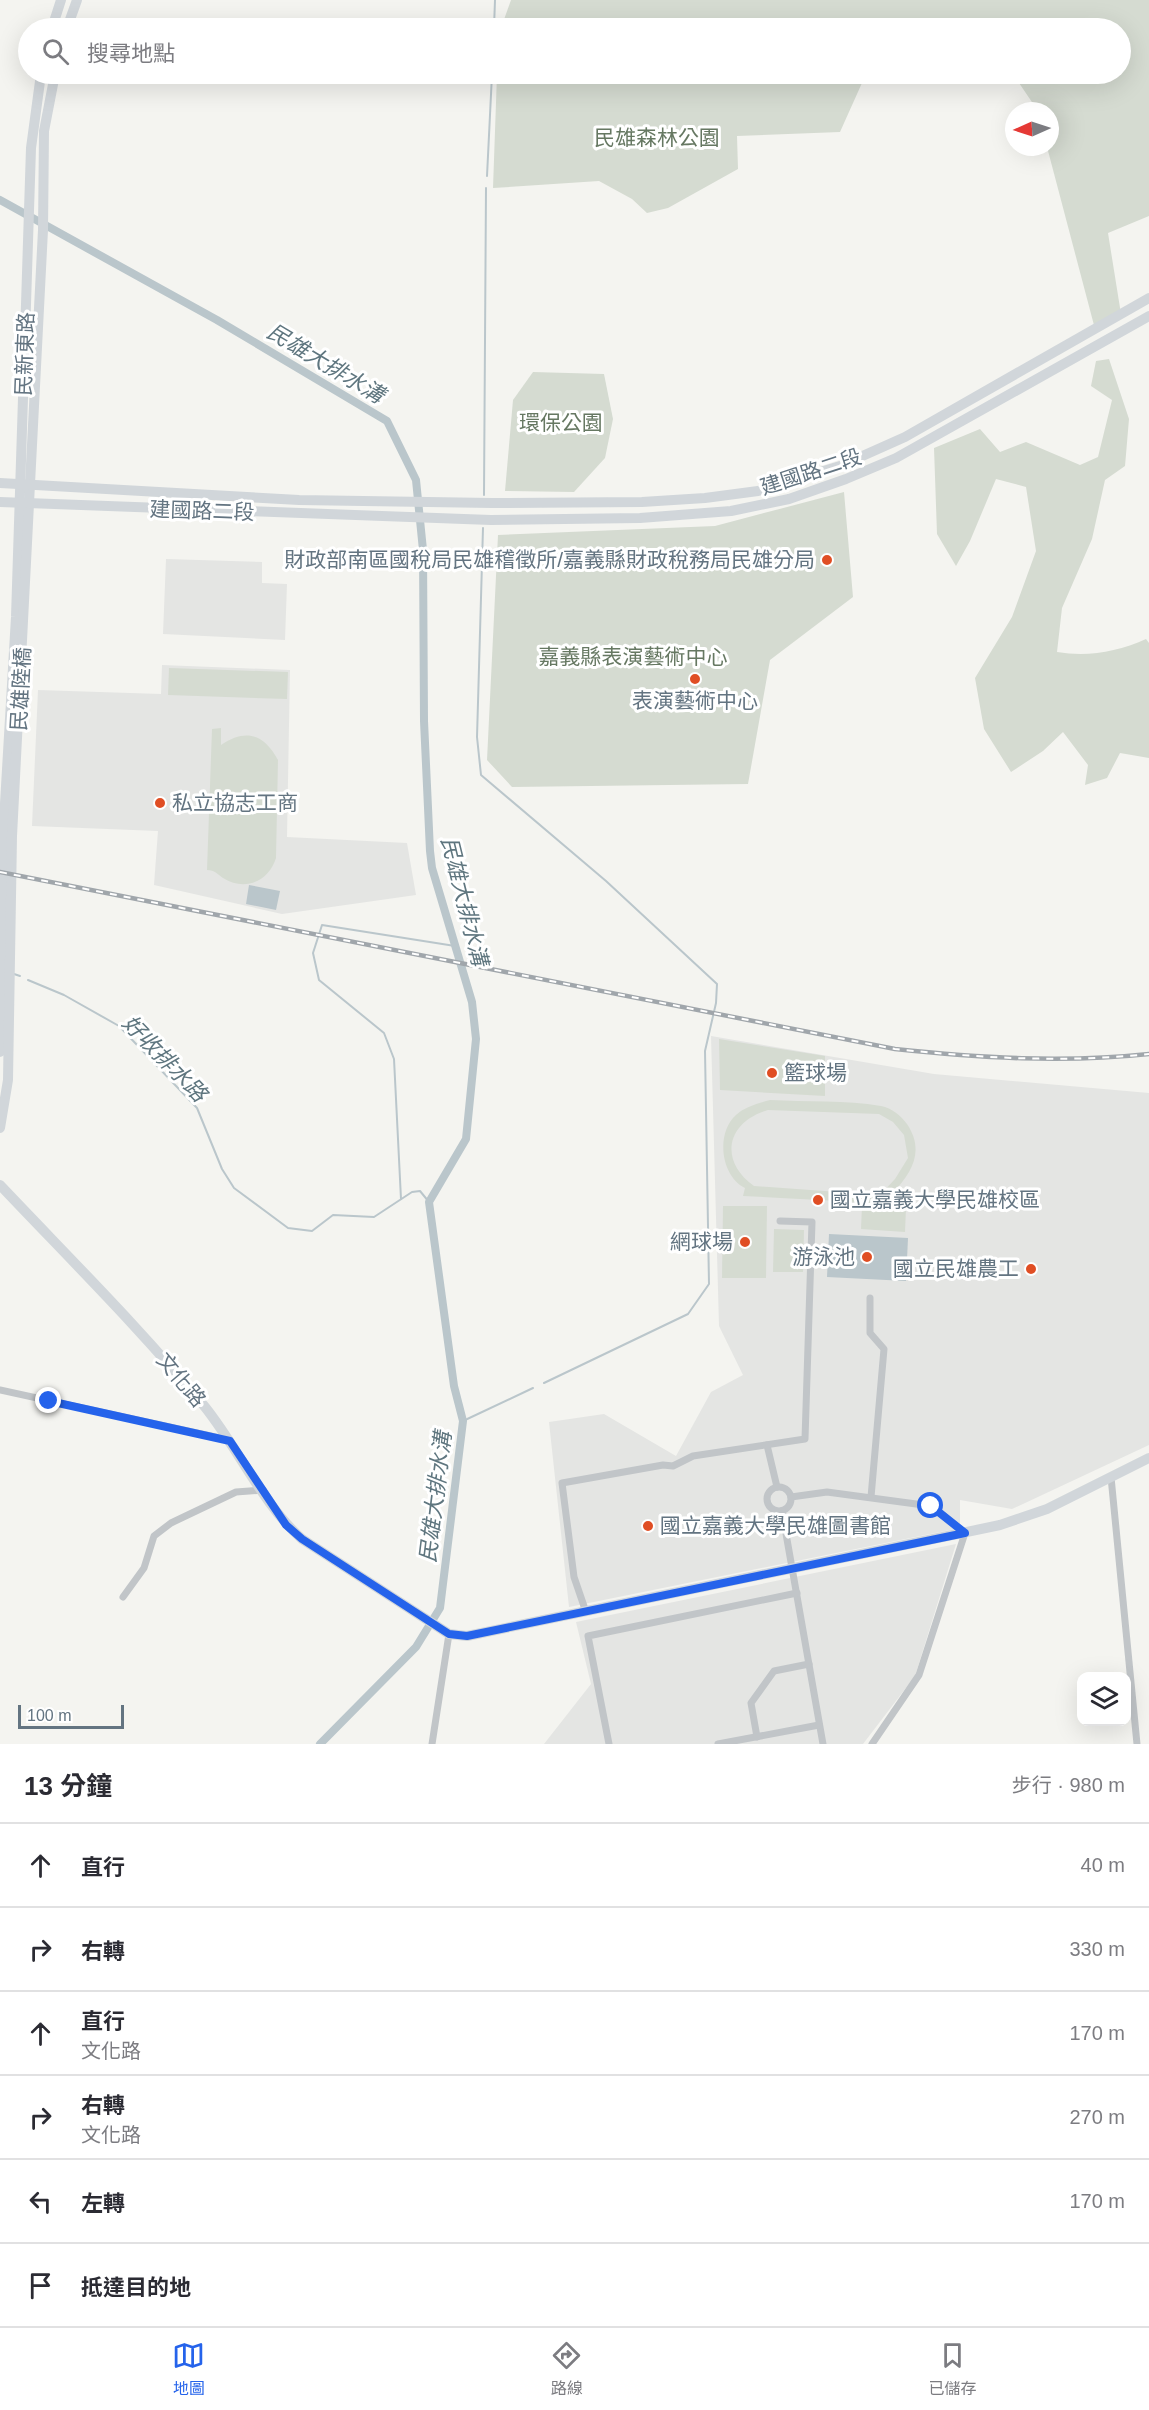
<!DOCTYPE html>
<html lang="zh-TW">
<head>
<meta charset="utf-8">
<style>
  :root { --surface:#fff; --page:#f2f2f3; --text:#2b2b33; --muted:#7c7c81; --line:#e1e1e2; --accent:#2563eb }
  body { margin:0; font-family:Helvetica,"Noto Sans TC",sans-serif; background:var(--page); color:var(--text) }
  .controls { position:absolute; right:18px; bottom:18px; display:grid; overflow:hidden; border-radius:12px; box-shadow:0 6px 24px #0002 }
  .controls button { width:54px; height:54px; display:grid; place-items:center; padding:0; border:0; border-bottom:2px solid var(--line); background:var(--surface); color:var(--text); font:30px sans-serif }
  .compass { position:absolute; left:1005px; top:102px; width:54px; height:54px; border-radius:50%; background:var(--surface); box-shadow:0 6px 24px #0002; rotate:267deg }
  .scale { position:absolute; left:18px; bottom:15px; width:106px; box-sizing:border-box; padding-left:6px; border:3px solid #637481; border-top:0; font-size:16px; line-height:21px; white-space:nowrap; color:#637481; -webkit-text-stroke:4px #fff; paint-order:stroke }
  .stop { position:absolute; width:18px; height:18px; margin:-14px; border:4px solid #2563eb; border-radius:50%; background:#fff }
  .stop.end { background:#2563eb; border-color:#fff; box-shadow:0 2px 6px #0008 }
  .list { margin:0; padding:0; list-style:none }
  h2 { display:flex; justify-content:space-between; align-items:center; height:78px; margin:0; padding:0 24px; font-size:26px }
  h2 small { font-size:20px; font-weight:400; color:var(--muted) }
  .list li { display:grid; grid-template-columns:39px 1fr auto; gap:18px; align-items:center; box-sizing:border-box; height:84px; padding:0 24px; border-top:2px solid var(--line) }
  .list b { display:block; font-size:22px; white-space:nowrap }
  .list p { margin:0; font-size:20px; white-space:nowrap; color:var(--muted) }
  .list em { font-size:20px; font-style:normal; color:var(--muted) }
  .icon { flex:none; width:33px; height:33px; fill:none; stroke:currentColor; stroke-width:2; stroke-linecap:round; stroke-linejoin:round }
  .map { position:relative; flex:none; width:1149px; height:1744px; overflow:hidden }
  .search { position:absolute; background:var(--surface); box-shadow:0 6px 24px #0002; left:18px; right:18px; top:18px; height:66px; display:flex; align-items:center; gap:15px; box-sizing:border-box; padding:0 21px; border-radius:33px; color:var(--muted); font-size:22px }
  .sheet { height:582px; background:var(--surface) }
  nav { display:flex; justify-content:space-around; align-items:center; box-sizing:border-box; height:84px; border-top:2px solid var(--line); background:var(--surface); font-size:16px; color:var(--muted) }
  nav a { display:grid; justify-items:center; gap:3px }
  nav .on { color:var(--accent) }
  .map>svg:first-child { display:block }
  .built { fill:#e4e5e3 }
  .green { fill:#d5dbd1; fill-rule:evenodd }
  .water { fill:#bac6cb }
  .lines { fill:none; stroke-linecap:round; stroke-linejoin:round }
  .stream { stroke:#bac6cb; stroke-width:2 }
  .canal { stroke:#bac6cb; stroke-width:8 }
  .street { stroke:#c1c5c8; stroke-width:7 }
  .secondary { stroke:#d1d6da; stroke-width:10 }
  .primary { stroke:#d1d6da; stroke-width:10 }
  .rail-casing { stroke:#a0a6ab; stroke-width:4.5 }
  .rail { stroke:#fff; stroke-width:2; stroke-dasharray:7; stroke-linecap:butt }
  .route { stroke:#2563eb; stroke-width:8 }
  .poi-dot { fill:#e04e24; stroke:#fff; stroke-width:2 }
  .labels { text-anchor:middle; stroke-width:6; stroke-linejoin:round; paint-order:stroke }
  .park-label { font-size:21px; fill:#667862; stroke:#fff }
  .street-label { font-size:21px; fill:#637481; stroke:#fff }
  .poi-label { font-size:21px; fill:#637481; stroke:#fff; text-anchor:end }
  .water-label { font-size:22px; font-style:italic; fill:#5f767f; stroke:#fff }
</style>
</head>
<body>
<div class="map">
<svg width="1149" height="1744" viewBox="0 0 1149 1744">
  <rect width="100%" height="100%" fill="#f4f4f0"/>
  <g class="built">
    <polygon points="166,559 262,562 262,583 287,584 285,640 163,634"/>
    <polygon points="162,665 290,670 287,837 407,843 416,895 282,914 154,885 158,831 32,826 38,690 161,694"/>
    <polygon points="711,1036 934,1074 1149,1093 1149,1445 1012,1509 960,1500 960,1528 569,1607 549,1422 604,1414 676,1456 711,1392 743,1375 719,1326"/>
    <polygon points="956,1544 915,1676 863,1744 544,1744 591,1684 576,1622"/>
  </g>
  <g class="green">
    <polygon points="511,0 1149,0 1149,216 1108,233 1121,314 1095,329 1047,147 1050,147 1050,111 1038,111 1013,74 1120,74 1120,28 501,28"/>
    <polygon points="497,74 866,74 840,132 737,136 738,169 668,208 647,213 632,199 599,181 493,188"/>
    <path d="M 1109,359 L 1129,419 L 1125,466 L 1105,480 L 1092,539 L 1062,608 L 1057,652 C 1088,657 1117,652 1146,639 L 1149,643 L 1149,758 L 1120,753 L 1107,778 L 1085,785 L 1088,765 L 1063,732 L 1043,751 L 1011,772 L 984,729 L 975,678 L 1012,617 L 1036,551 L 1026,487 L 996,479 L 970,541 L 956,566 L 937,534 L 934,448 L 980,429 L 1000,452 L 1026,442 L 1080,465 L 1098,457 L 1112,400 L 1091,386 L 1096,361 Z"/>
    <polygon points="533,372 604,374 613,419 605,458 574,492 505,491 513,400"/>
    <polygon points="844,492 853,597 770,660 748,784 512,787 487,760 498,535 715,526"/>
    <polygon points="169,668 288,672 287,699 168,695"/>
    <path d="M 221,728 L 221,745 C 246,728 264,734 278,760 L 276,858 C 269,881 245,892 223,878 C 217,874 215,870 207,870 L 212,729 Z"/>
    <polygon points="719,1039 825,1056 825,1096 720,1090"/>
    <path d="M 770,1100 C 806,1102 846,1100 881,1106 C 892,1108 901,1116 907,1124 C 925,1151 912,1172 893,1193 L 894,1204 L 743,1196 L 745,1188 C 720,1175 716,1133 736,1115 C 744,1107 759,1103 770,1100 ZM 768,1110 L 879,1114 L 893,1122 L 904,1135 L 908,1158 L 895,1179 L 880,1195 L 754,1186 C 718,1160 727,1122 768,1110 Z"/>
    <polygon points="723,1206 767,1206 766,1278 722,1278"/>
    <polygon points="862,1206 906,1208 905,1232 861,1229"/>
    <polygon points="774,1229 804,1230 803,1272 773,1272"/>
  </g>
  <g class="water">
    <polygon points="249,885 280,891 276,910 246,904"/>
    <polygon points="829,1234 908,1238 906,1281 827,1277"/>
  </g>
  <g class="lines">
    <g class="stream">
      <polyline points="494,28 495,0"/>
      <polyline points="487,176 492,74"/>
      <polyline points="484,495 486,188"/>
      <polyline points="483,528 477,737 481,775 606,881 717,984 716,1003 705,1051 709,1284 688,1314 544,1383"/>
      <polyline points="14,974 20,976"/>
      <polyline points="28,980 64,995 119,1026 197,1108 222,1169 234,1188 288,1228 312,1231 333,1215 374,1217 412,1192 420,1191 429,1202"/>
      <polyline points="401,1199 394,1059 384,1033 319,980 313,953 322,925 455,946"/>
      <polyline points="463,1421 533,1388"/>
    </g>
    <polyline class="canal" points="0,200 217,320 387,421 416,480 423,550 424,721 430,851 432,868 472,1002 476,1039 466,1139 429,1202 454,1386 463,1421 440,1608 416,1647 320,1744"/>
    <g class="street">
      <polyline points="870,1298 870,1333 884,1349 871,1497"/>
      <polyline points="0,1390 229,1440"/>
      <polyline points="767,1445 777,1487"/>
      <polyline points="1111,1477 1137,1744"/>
      <circle cx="779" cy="1499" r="12"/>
      <polyline points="791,1497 827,1492 931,1506 965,1533 919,1675 872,1744"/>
      <polyline points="782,1511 823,1744"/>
      <polyline points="123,1597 144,1568 154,1536 171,1523 236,1492 263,1490"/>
      <polyline points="586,1612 574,1577 562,1483 663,1465 673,1466 693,1456 805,1439 812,1222 780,1221"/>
      <polyline points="757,1737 751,1703 774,1671 809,1664"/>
      <polyline points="432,1744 449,1634"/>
      <polyline points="609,1744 588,1636 797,1593"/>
      <polyline points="718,1744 819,1725"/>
    </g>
    <g class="secondary">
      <polyline points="52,28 61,0"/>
      <polyline points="67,28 77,0"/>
      <polyline points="0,1052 3,837 16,617 31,148 41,74"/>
      <polyline points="0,1128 8,1080 12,836 43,230 44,131 55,74"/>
      <path d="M 0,1185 C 69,1258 141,1329 205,1407 C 238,1448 263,1505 302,1539 L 449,1634 L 467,1636 L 1000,1525 L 1047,1509 L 1149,1458"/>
    </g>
    <g class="primary">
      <polyline points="0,483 299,500 492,503 642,502 705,498 758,491 840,466 905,437 1149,298"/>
      <polyline points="0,502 491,520 640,518 731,511 789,499 846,479 896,458 1149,316"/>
    </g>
    <g class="rail-casing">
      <path id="rail" d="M 0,872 L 895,1049 C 980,1058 1064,1063 1149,1054"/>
    </g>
    <use href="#rail" class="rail"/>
  </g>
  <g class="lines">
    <polyline class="route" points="49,1401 230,1441 286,1525 302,1539 449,1634 467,1636 965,1533 931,1506"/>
  </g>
  <g class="poi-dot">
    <circle cx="827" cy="560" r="6"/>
    <circle cx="695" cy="679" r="6"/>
    <circle cx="160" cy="803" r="6"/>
    <circle cx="772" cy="1073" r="6"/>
    <circle cx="818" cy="1200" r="6"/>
    <circle cx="745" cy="1242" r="6"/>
    <circle cx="867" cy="1257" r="6"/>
    <circle cx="1031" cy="1269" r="6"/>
    <circle cx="648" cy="1526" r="6"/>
  </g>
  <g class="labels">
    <g class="park-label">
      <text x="657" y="145">民雄森林公園</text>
      <text x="561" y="430">環保公園</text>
      <text x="633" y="664">嘉義縣表演藝術中心</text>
    </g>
    <g class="street-label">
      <text transform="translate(25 354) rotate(-88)" y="7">民新東路</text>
      <text transform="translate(811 472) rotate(-18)" y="7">建國路二段</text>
      <text transform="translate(202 511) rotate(2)" y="7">建國路二段</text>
      <text transform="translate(21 689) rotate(-87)" y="7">民雄陸橋</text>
      <text transform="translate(181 1380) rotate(50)" y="7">文化路</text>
    </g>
    <g class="poi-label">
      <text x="815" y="567">財政部南區國稅局民雄稽徵所/嘉義縣財政稅務局民雄分局</text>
      <text x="695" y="708" text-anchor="middle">表演藝術中心</text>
      <text x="172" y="810" text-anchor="start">私立協志工商</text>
      <text x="784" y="1080" text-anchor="start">籃球場</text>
      <text x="830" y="1207" text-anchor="start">國立嘉義大學民雄校區</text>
      <text x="733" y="1249">網球場</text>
      <text x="855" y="1264">游泳池</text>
      <text x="1019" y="1276">國立民雄農工</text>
      <text x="660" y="1533" text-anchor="start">國立嘉義大學民雄圖書館</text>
    </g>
    <g class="water-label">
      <text transform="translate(326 363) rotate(31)" y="8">民雄大排水溝</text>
      <text transform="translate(465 901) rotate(76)" y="8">民雄大排水溝</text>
      <text transform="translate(165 1058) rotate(46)" y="8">好收排水路</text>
      <text transform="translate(435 1497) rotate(-83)" y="8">民雄大排水溝</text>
    </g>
  </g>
</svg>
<div class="controls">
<button><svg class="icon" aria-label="layers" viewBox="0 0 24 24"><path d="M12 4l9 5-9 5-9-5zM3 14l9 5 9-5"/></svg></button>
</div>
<svg class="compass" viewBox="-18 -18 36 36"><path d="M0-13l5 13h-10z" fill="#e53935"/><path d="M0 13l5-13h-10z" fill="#7c7c81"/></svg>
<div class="scale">100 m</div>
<div class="stop" style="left:931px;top:1506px"></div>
<div class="stop end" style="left:49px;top:1401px"></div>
<div class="search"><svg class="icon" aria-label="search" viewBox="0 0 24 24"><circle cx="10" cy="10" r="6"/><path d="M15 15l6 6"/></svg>搜尋地點</div>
</div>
<section class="sheet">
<h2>13 分鐘<small>步行 · 980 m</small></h2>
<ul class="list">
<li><svg class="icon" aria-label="ahead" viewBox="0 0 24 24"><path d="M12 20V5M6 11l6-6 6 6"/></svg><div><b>直行</b></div><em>40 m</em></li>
<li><svg class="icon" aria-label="right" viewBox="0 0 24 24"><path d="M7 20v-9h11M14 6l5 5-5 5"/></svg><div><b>右轉</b></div><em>330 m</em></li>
<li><svg class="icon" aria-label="ahead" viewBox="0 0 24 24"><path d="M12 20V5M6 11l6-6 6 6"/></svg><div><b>直行</b><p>文化路</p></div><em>170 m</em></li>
<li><svg class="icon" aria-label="right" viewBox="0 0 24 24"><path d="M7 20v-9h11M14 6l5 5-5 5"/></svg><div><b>右轉</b><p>文化路</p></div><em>270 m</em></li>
<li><svg class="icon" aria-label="left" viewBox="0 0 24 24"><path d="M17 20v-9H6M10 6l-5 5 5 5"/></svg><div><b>左轉</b></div><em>170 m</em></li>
<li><svg class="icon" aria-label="arrive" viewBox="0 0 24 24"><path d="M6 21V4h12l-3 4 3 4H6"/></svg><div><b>抵達目的地</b></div></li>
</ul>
</section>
<nav>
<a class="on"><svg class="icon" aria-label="map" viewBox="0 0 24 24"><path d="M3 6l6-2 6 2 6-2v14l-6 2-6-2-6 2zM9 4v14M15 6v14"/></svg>地圖</a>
<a><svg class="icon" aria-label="directions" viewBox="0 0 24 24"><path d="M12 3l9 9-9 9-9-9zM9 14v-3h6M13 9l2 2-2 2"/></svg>路線</a>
<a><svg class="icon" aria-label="saved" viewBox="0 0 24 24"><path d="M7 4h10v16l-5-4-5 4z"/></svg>已儲存</a>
</nav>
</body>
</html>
